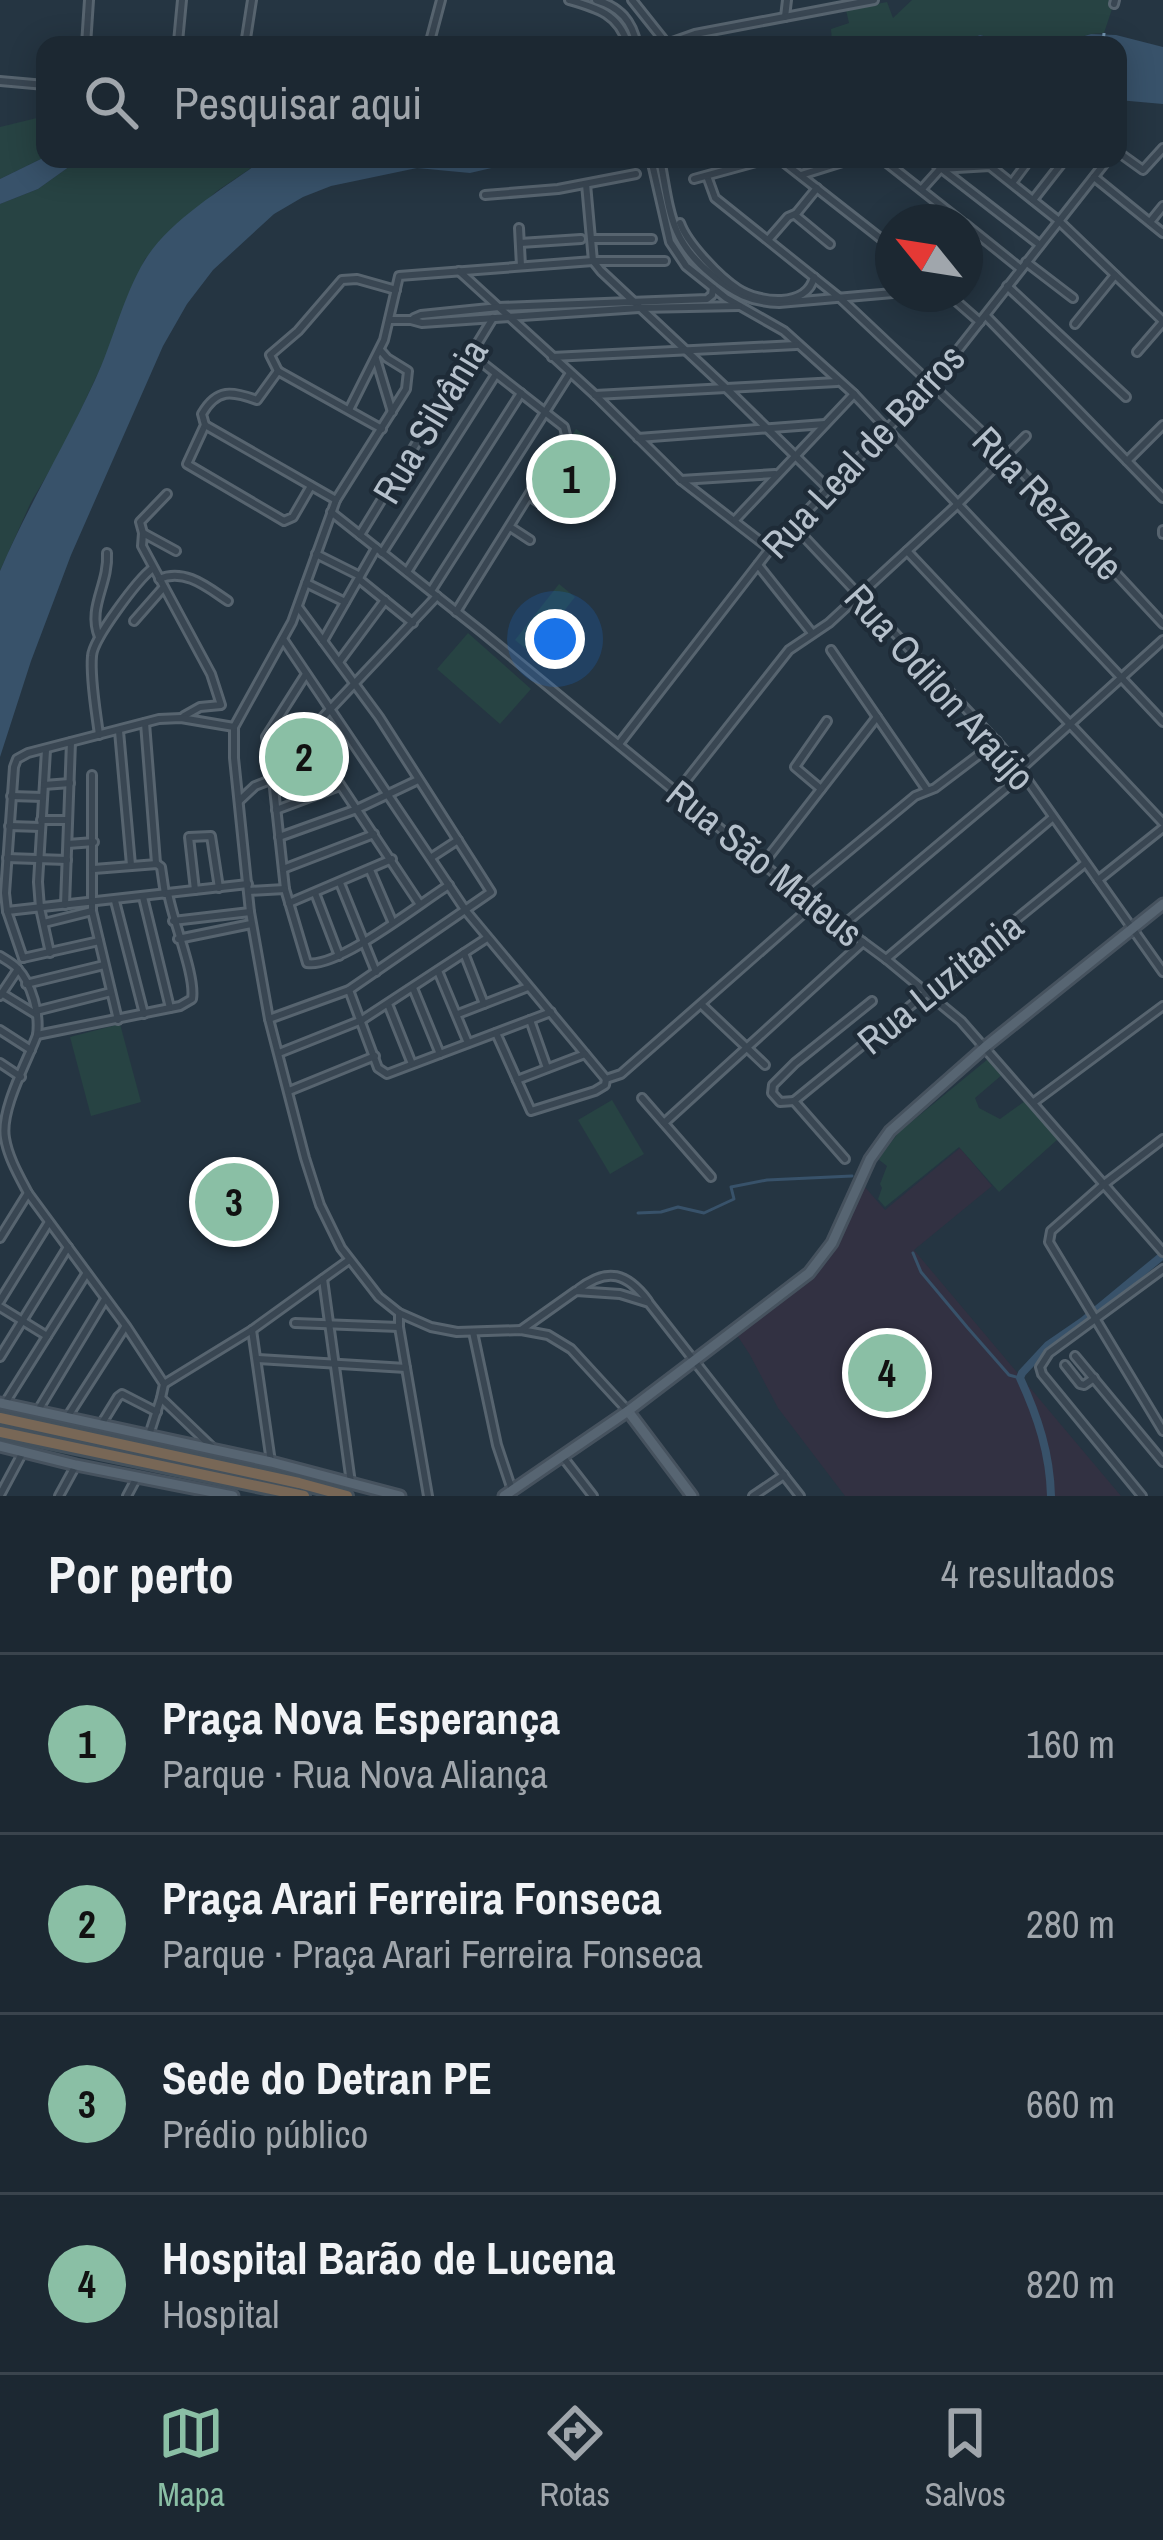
<!DOCTYPE html>
<html lang="pt">
<head>
<meta charset="utf-8">
<style>
  :root { --surface:#1c2832; --page:#29343e; --text:#f1f3f6; --muted:#a0a6ac; --line:#3a444d; --accent:#8abfa5 }
  body { margin:0; font-family:"Archivo Narrow",sans-serif; background:var(--page); color:var(--text) }
  .compass { position:absolute; left:875px; top:204px; width:108px; height:108px; border-radius:50%; background:var(--surface); box-shadow:0 6px 30px #0003; rotate:300deg }
  .you { position:absolute; left:555px; top:639px; width:42px; height:42px; margin:-30px; border:9px solid #fff; border-radius:50%; background:#1a73e8; box-shadow:0 0 0 18px #1a73e833 }
  .badge { display:grid; place-items:center; width:78px; height:78px; border-radius:50%; background:var(--accent); color:#111; font-size:39px; font-weight:700 }
  .pin { position:absolute; translate:-50% -50%; border:6px solid #fff; box-shadow:0 3px 12px #0006 }
  .list { margin:0; padding:0; list-style:none }
  h2 { display:flex; justify-content:space-between; align-items:center; height:156px; margin:0; padding:0 48px; font-size:51px }
  h2 small { font-size:39px; font-weight:400; color:var(--muted) }
  .list li { display:grid; grid-template-columns:78px 1fr auto; gap:36px; align-items:center; box-sizing:border-box; height:180px; padding:0 48px; border-top:3px solid var(--line) }
  .list b { display:block; font-size:45px; white-space:nowrap }
  .list p { margin:0; font-size:39px; white-space:nowrap; color:var(--muted) }
  .list em { font-size:39px; font-style:normal; color:var(--muted) }
  .icon { flex:none; width:66px; height:66px; fill:none; stroke:currentColor; stroke-width:2; stroke-linecap:round; stroke-linejoin:round }
  .map { position:relative; flex:none; width:1163px; height:1496px; overflow:hidden }
  .search { position:absolute; background:var(--surface); box-shadow:0 6px 30px #0003; left:36px; right:36px; top:36px; height:132px; display:flex; align-items:center; gap:30px; box-sizing:border-box; padding:0 42px; border-radius:24px; color:var(--muted); font-size:45px }
  .sheet { height:876px; background:var(--surface) }
  nav { display:flex; justify-content:space-around; align-items:center; box-sizing:border-box; height:168px; border-top:3px solid var(--line); background:var(--surface); font-size:33px; color:var(--muted) }
  nav a { display:grid; justify-items:center; gap:6px }
  nav .on { color:var(--accent) }
  .map>svg:first-child { display:block }
  .medical { fill:#323142 }
  .green { fill:#274343 }
  .water { fill:#38526a }
  .lines { fill:none; stroke-linecap:round; stroke-linejoin:round }
  .stream { stroke:#38526a; stroke-width:3 }
  .canal { stroke:#38526a; stroke-width:8 }
  .ferry { stroke:#7495b0; stroke-width:3; stroke-dasharray:15 12; stroke-linecap:butt }
  .minor-casing { stroke:#57646f; stroke-width:12 }
  .major-casing { stroke:#46525e; stroke-width:15 }
  .highway-casing { stroke:#44515c; stroke-width:16 }
  .minor { stroke:#394652; stroke-width:6 }
  .major { stroke:#576572; stroke-width:9 }
  .highway { stroke:#786756; stroke-width:10 }
  .labels { text-anchor:middle; stroke-width:9; stroke-linejoin:round; paint-order:stroke }
  .street-label { font-size:39px; fill:#b6c1cc; stroke:#1e2b37 }
</style>
</head>
<body>
<div class="map">
<svg width="1163" height="1496" viewBox="0 0 1163 1496">
  <rect width="100%" height="100%" fill="#253542"/>
  <polygon class="medical" points="960,1148 992,1186 914,1250 1121,1496 845,1496 778,1408 750,1355 737,1335 816,1274 828,1260 840,1242 864,1186 885,1210"/>
  <g class="green">
    <polygon points="912,0 1115,0 1104,33 1091,34 1075,39 1025,38 1003,41 980,35 969,39 884,45 824,45 832,42 831,29 849,23 846,10 887,2 893,18"/>
    <polygon points="45,116 45,157 0,179 0,127"/>
    <polygon points="80,159 259,159 257,164 217,191 145,259 107,354 62,450 31,502 0,571 0,204 38,189"/>
    <polygon points="576,429 614,457 568,512 534,493"/>
    <polygon points="559,584 575,597 531,653 515,640"/>
    <polygon points="468,633 531,689 500,724 437,669"/>
    <polygon points="120,1024 141,1102 91,1116 70,1037"/>
    <polygon points="988,1059 1003,1074 975,1098 979,1108 1000,1119 1025,1101 1058,1139 999,1192 959,1147 885,1207 878,1199 882,1188 880,1184 887,1166 878,1159 899,1132"/>
    <polygon points="612,1100 644,1154 610,1174 578,1120"/>
  </g>
  <g class="water">
    <polygon points="1091,34 1116,35 1163,47 1163,104 1118,100 1118,45 884,45 969,39 980,35 1003,41 1025,38 1075,39"/>
    <polygon points="45,157 80,159 38,189 0,204 0,179"/>
    <path d="M 259,159 L 530,159 L 470,173 L 417,168 L 331,186 L 303,197 L 274,214 L 213,270 L 187,304 L 163,346 L 71,555 L 31,661 L 0,757 L 0,571 C 28,506 65,445 95,380 C 113,342 123,296 145,260 C 169,221 221,190 257,164 Z"/>
  </g>
  <g class="lines">
    <g class="stream">
      <polyline points="638,1213 661,1212 678,1207 704,1213 734,1199 731,1187 767,1180 852,1176"/>
      <polyline points="913,1253 921,1272 967,1327 1009,1375 1020,1378"/>
    </g>
    <path class="canal" d="M 1051,1496 C 1050,1454 1038,1417 1020,1378 L 1022,1373 L 1048,1345 L 1083,1321 L 1163,1255"/>
    <polyline class="ferry" points="1103,45 1104,33"/>
    <g class="minor-casing">
      <g id="minor">
        <path d="M 569,0 C 597,8 619,14 628,45"/>
        <path d="M 596,0 C 620,7 632,21 637,45"/>
        <polyline points="632,0 667,44"/>
        <polyline points="1114,4 1115,0"/>
        <polyline points="785,17 787,0"/>
        <polyline points="178,42 182,0"/>
        <polyline points="86,45 89,0"/>
        <polyline points="245,45 252,0"/>
        <polyline points="429,45 441,0"/>
        <polyline points="664,45 695,34 874,0"/>
        <polyline points="0,81 45,85"/>
        <polyline points="1118,152 1143,170 1163,148"/>
        <polyline points="651,159 670,242 686,266 726,298 784,331 854,394 1163,722"/>
        <path d="M 660,159 C 670,210 669,240 712,275 C 733,293 751,302 779,303 L 893,293"/>
        <polyline points="769,159 782,161 893,248"/>
        <polyline points="882,159 962,222"/>
        <polyline points="929,159 1040,245"/>
        <polyline points="801,175 852,159"/>
        <polyline points="707,176 715,198 841,299 947,399 1008,457 1163,624"/>
        <polyline points="1094,177 1163,233"/>
        <polyline points="694,179 767,159"/>
        <polyline points="1012,183 1030,159"/>
        <polyline points="586,184 593,261 601,271 726,388 829,489"/>
        <polyline points="817,188 795,215 830,244"/>
        <polyline points="922,189 940,169 990,166 1059,221 1163,321"/>
        <polyline points="485,195 558,189 636,174"/>
        <polyline points="1033,200 1065,159"/>
        <polyline points="1150,222 1163,206"/>
        <path d="M 680,223 C 687,243 720,278 738,289 C 760,303 807,308 814,277"/>
        <polyline points="965,224 1021,269"/>
        <polyline points="519,228 521,266"/>
        <polyline points="592,239 652,239"/>
        <polyline points="768,240 788,217 795,214"/>
        <polyline points="520,243 581,239"/>
        <polyline points="1026,262 1073,298"/>
        <polyline points="459,271 595,395 681,480 770,549"/>
        <polyline points="1007,286 1126,397"/>
        <polyline points="915,294 950,298"/>
        <polyline points="948,294 980,322"/>
        <polyline points="986,316 1163,498"/>
        <polyline points="414,318 421,315 499,307 707,299 712,295 713,288"/>
        <polyline points="389,320 411,320 422,323 639,308 739,306"/>
        <polyline points="1075,324 1115,275"/>
        <polyline points="380,350 387,358 408,371 406,389 336,500 292,622 234,727 234,758 250,912 269,1019 305,1158 320,1205 341,1248 379,1297 399,1313 431,1327 457,1332 521,1330 548,1335 571,1349 628,1411"/>
        <polyline points="1137,352 1163,322"/>
        <polyline points="552,357 796,345"/>
        <polyline points="376,359 392,412"/>
        <path d="M 278,371 L 257,400 C 232,391 217,388 202,414 L 205,425 L 187,464 L 284,521 L 293,517 L 311,486"/>
        <polyline points="278,371 270,355 298,331 342,280 357,279 396,290"/>
        <polyline points="278,371 382,429"/>
        <polyline points="595,395 837,382"/>
        <polyline points="349,410 384,340 399,276 593,261 665,261"/>
        <polyline points="205,425 336,500"/>
        <polyline points="638,438 825,424"/>
        <polyline points="1127,461 1163,425"/>
        <polyline points="681,480 775,474"/>
        <polyline points="167,494 140,522 143,533 142,546 211,674 221,705 200,707 184,716"/>
        <polyline points="529,496 555,513"/>
        <polyline points="331,512 482,632 813,905 886,959 961,1021 1163,1252"/>
        <polyline points="735,520 854,394"/>
        <polyline points="793,525 1000,745 1021,771 1163,972"/>
        <polyline points="510,527 530,540"/>
        <polyline points="1163,530 1163,534"/>
        <polyline points="143,533 176,551"/>
        <polyline points="360,535 493,318"/>
        <polyline points="907,551 1163,823"/>
        <polyline points="382,553 496,374"/>
        <polyline points="316,554 360,576"/>
        <polyline points="758,565 812,633"/>
        <polyline points="407,572 521,393"/>
        <path d="M 159,579 C 185,568 207,587 228,601"/>
        <polyline points="360,580 413,623"/>
        <polyline points="306,583 345,602"/>
        <polyline points="431,591 570,373"/>
        <polyline points="456,612 566,435 564,427 471,354"/>
        <polyline points="134,621 163,588"/>
        <path d="M 99,637 C 87,607 109,585 107,553"/>
        <polyline points="283,639 466,911 606,1079"/>
        <polyline points="323,641 376,548"/>
        <polyline points="831,650 927,790"/>
        <polyline points="339,662 385,600"/>
        <polyline points="145,723 156,863"/>
        <polyline points="119,731 131,865"/>
        <path d="M 99,735 C 96,711 90,679 92,656 C 93,639 138,579 153,568"/>
        <polyline points="307,735 419,903"/>
        <polyline points="619,744 770,549 931,384 1108,159"/>
        <polyline points="46,750 38,882 40,908 50,953"/>
        <path d="M 323,758 L 273,779 L 285,889 L 307,963 C 338,969 420,903 449,885"/>
        <polyline points="273,770 266,737 306,674"/>
        <polyline points="92,775 92,911 118,1020"/>
        <polyline points="44,785 70,783"/>
        <polyline points="821,789 795,767 827,721"/>
        <polyline points="677,792 789,650 829,623 959,503 1026,436"/>
        <polyline points="11,796 43,797"/>
        <polyline points="239,801 255,786 273,779 273,770 437,596"/>
        <polyline points="276,810 340,786"/>
        <polyline points="41,820 68,820"/>
        <polyline points="9,826 41,827"/>
        <polyline points="279,837 357,809 418,780"/>
        <polyline points="68,844 94,842"/>
        <polyline points="432,857 458,840"/>
        <polyline points="7,858 67,860"/>
        <polyline points="763,864 877,717"/>
        <polyline points="94,869 157,864 161,867 165,894"/>
        <polyline points="283,869 374,834"/>
        <polyline points="370,870 392,921"/>
        <polyline points="1098,880 1163,828"/>
        <polyline points="340,883 376,972"/>
        <polyline points="195,890 189,837 211,836 219,888"/>
        <polyline points="249,891 285,889"/>
        <polyline points="315,893 339,956"/>
        <polyline points="798,893 915,796 935,788 997,741"/>
        <polyline points="143,897 170,1008"/>
        <polyline points="115,901 144,1014"/>
        <polyline points="289,903 392,859"/>
        <polyline points="65,905 71,742"/>
        <polyline points="7,911 248,884"/>
        <polyline points="173,921 250,912"/>
        <polyline points="44,923 92,911"/>
        <polyline points="842,926 1017,779 1025,765 1163,640"/>
        <polyline points="178,939 251,924"/>
        <polyline points="464,953 484,1004"/>
        <path d="M 0,956 C 6,960 12,963 17,968 C 32,984 40,1014 37,1035 C 27,1062 0,1110 5,1138 C 8,1157 19,1176 28,1193 L 126,1326 L 164,1384 L 161,1398 L 212,1447"/>
        <polyline points="23,958 7,911 5,893 14,767 17,759 28,753 159,719 181,718 234,727"/>
        <polyline points="23,958 99,941"/>
        <polyline points="886,959 1052,818"/>
        <polyline points="438,971 468,1043"/>
        <polyline points="26,984 104,965"/>
        <polyline points="413,988 440,1054"/>
        <polyline points="349,990 378,1068 387,1074 551,1012"/>
        <polyline points="3,994 37,1015"/>
        <polyline points="0,996 18,969"/>
        <polyline points="388,1004 412,1064"/>
        <polyline points="703,1006 765,1065"/>
        <polyline points="36,1011 111,992"/>
        <polyline points="458,1014 528,987"/>
        <polyline points="269,1019 349,990 491,892 379,717 298,607"/>
        <polyline points="530,1020 547,1068"/>
        <polyline points="0,1030 31,1050"/>
        <polyline points="496,1033 531,1111 595,1091 605,1085 606,1079 621,1074 813,905"/>
        <path d="M 37,1035 L 180,1006 L 192,999 C 196,976 173,922 168,893"/>
        <polyline points="279,1053 362,1020 487,938"/>
        <polyline points="0,1063 21,1077"/>
        <polyline points="517,1080 585,1054"/>
        <polyline points="289,1091 375,1056"/>
        <polyline points="642,1098 711,1177"/>
        <polyline points="794,1101 1084,864"/>
        <polyline points="794,1101 780,1102 772,1093 773,1085 795,1063 872,1001"/>
        <polyline points="794,1101 845,1159"/>
        <polyline points="1034,1102 1163,1006"/>
        <polyline points="664,1123 863,942"/>
        <polyline points="1163,1139 1103,1185 1051,1231 1049,1242 1163,1431"/>
        <polyline points="0,1238 28,1193"/>
        <polyline points="323,1279 351,1483"/>
        <path d="M 579,1289 C 608,1267 627,1273 648,1301"/>
        <polyline points="0,1301 49,1222"/>
        <polyline points="0,1307 47,1336"/>
        <polyline points="399,1313 399,1327 428,1496"/>
        <polyline points="295,1323 399,1327"/>
        <polyline points="252,1330 271,1462"/>
        <polyline points="521,1330 576,1291 620,1294 649,1303 800,1496"/>
        <polyline points="473,1332 497,1445 512,1490"/>
        <polyline points="1075,1356 1163,1462"/>
        <polyline points="0,1357 68,1247"/>
        <polyline points="258,1359 406,1368"/>
        <polyline points="1065,1365 1080,1384 1084,1385 1094,1378"/>
        <polyline points="164,1384 252,1330 349,1260"/>
        <polyline points="5,1403 86,1274"/>
        <polyline points="37,1412 105,1299"/>
        <polyline points="68,1416 125,1327"/>
        <polyline points="102,1423 118,1397 122,1394 157,1412"/>
        <polyline points="149,1435 161,1398"/>
        <polyline points="562,1456 593,1496"/>
        <polyline points="0,1495 23,1452"/>
        <polyline points="59,1496 76,1465"/>
        <polyline points="127,1496 136,1479"/>
        <polyline points="753,1496 784,1475"/>
        <polyline points="1142,1496 1042,1374 1040,1367 1049,1353 1163,1269"/>
      </g>
    </g>
    <g class="major-casing">
      <g id="major">
        <polyline points="0,1403 271,1462 400,1496"/>
        <polyline points="628,1411 692,1496"/>
        <polyline points="0,1446 76,1465 233,1496"/>
        <polyline points="504,1496 628,1411 809,1273 832,1243 870,1159 890,1131 985,1047 1163,904"/>
      </g>
    </g>
    <g class="highway-casing">
      <g id="highway">
        <polyline points="0,1418 299,1483 347,1496"/>
        <polyline points="0,1432 304,1496"/>
      </g>
    </g>
    <use href="#minor" class="minor"/>
    <use href="#major" class="major"/>
    <use href="#highway" class="highway"/>
  </g>
  <g class="labels">
    <g class="street-label">
      <text transform="translate(430 421) rotate(-59)" y="14">Rua Silvânia</text>
      <text transform="translate(863 451) rotate(-47)" y="14">Rua Leal de Barros</text>
      <text transform="translate(1048 503) rotate(46)" y="14">Rua Rezende</text>
      <text transform="translate(940 687) rotate(48)" y="14">Rua Odilon Araújo</text>
      <text transform="translate(765 863) rotate(39)" y="14">Rua São Mateus</text>
      <text transform="translate(940 983) rotate(-39)" y="14">Rua Luzitania</text>
    </g>
  </g>
</svg>
<svg class="compass" viewBox="-18 -18 36 36"><path d="M0-13l5 13h-10z" fill="#e53935"/><path d="M0 13l5-13h-10z" fill="#a0a6ac"/></svg>
<div class="you"></div>
<div class="pin badge" style="left:571px;top:479px">1</div>
<div class="pin badge" style="left:304px;top:757px">2</div>
<div class="pin badge" style="left:234px;top:1202px">3</div>
<div class="pin badge" style="left:887px;top:1373px">4</div>
<div class="search"><svg class="icon" aria-label="search" viewBox="0 0 24 24"><circle cx="10" cy="10" r="6"/><path d="M15 15l6 6"/></svg>Pesquisar aqui</div>
</div>
<section class="sheet">
<h2>Por perto<small>4 resultados</small></h2>
<ul class="list">
<li><span class="badge">1</span><div><b>Praça Nova Esperança</b><p>Parque · Rua Nova Aliança</p></div><em>160 m</em></li>
<li><span class="badge">2</span><div><b>Praça Arari Ferreira Fonseca</b><p>Parque · Praça Arari Ferreira Fonseca</p></div><em>280 m</em></li>
<li><span class="badge">3</span><div><b>Sede do Detran PE</b><p>Prédio público</p></div><em>660 m</em></li>
<li><span class="badge">4</span><div><b>Hospital Barão de Lucena</b><p>Hospital</p></div><em>820 m</em></li>
</ul>
</section>
<nav>
<a class="on"><svg class="icon" aria-label="map" viewBox="0 0 24 24"><path d="M3 6l6-2 6 2 6-2v14l-6 2-6-2-6 2zM9 4v14M15 6v14"/></svg>Mapa</a>
<a><svg class="icon" aria-label="directions" viewBox="0 0 24 24"><path d="M12 3l9 9-9 9-9-9zM9 14v-3h6M13 9l2 2-2 2"/></svg>Rotas</a>
<a><svg class="icon" aria-label="saved" viewBox="0 0 24 24"><path d="M7 4h10v16l-5-4-5 4z"/></svg>Salvos</a>
</nav>
</body>
</html>
